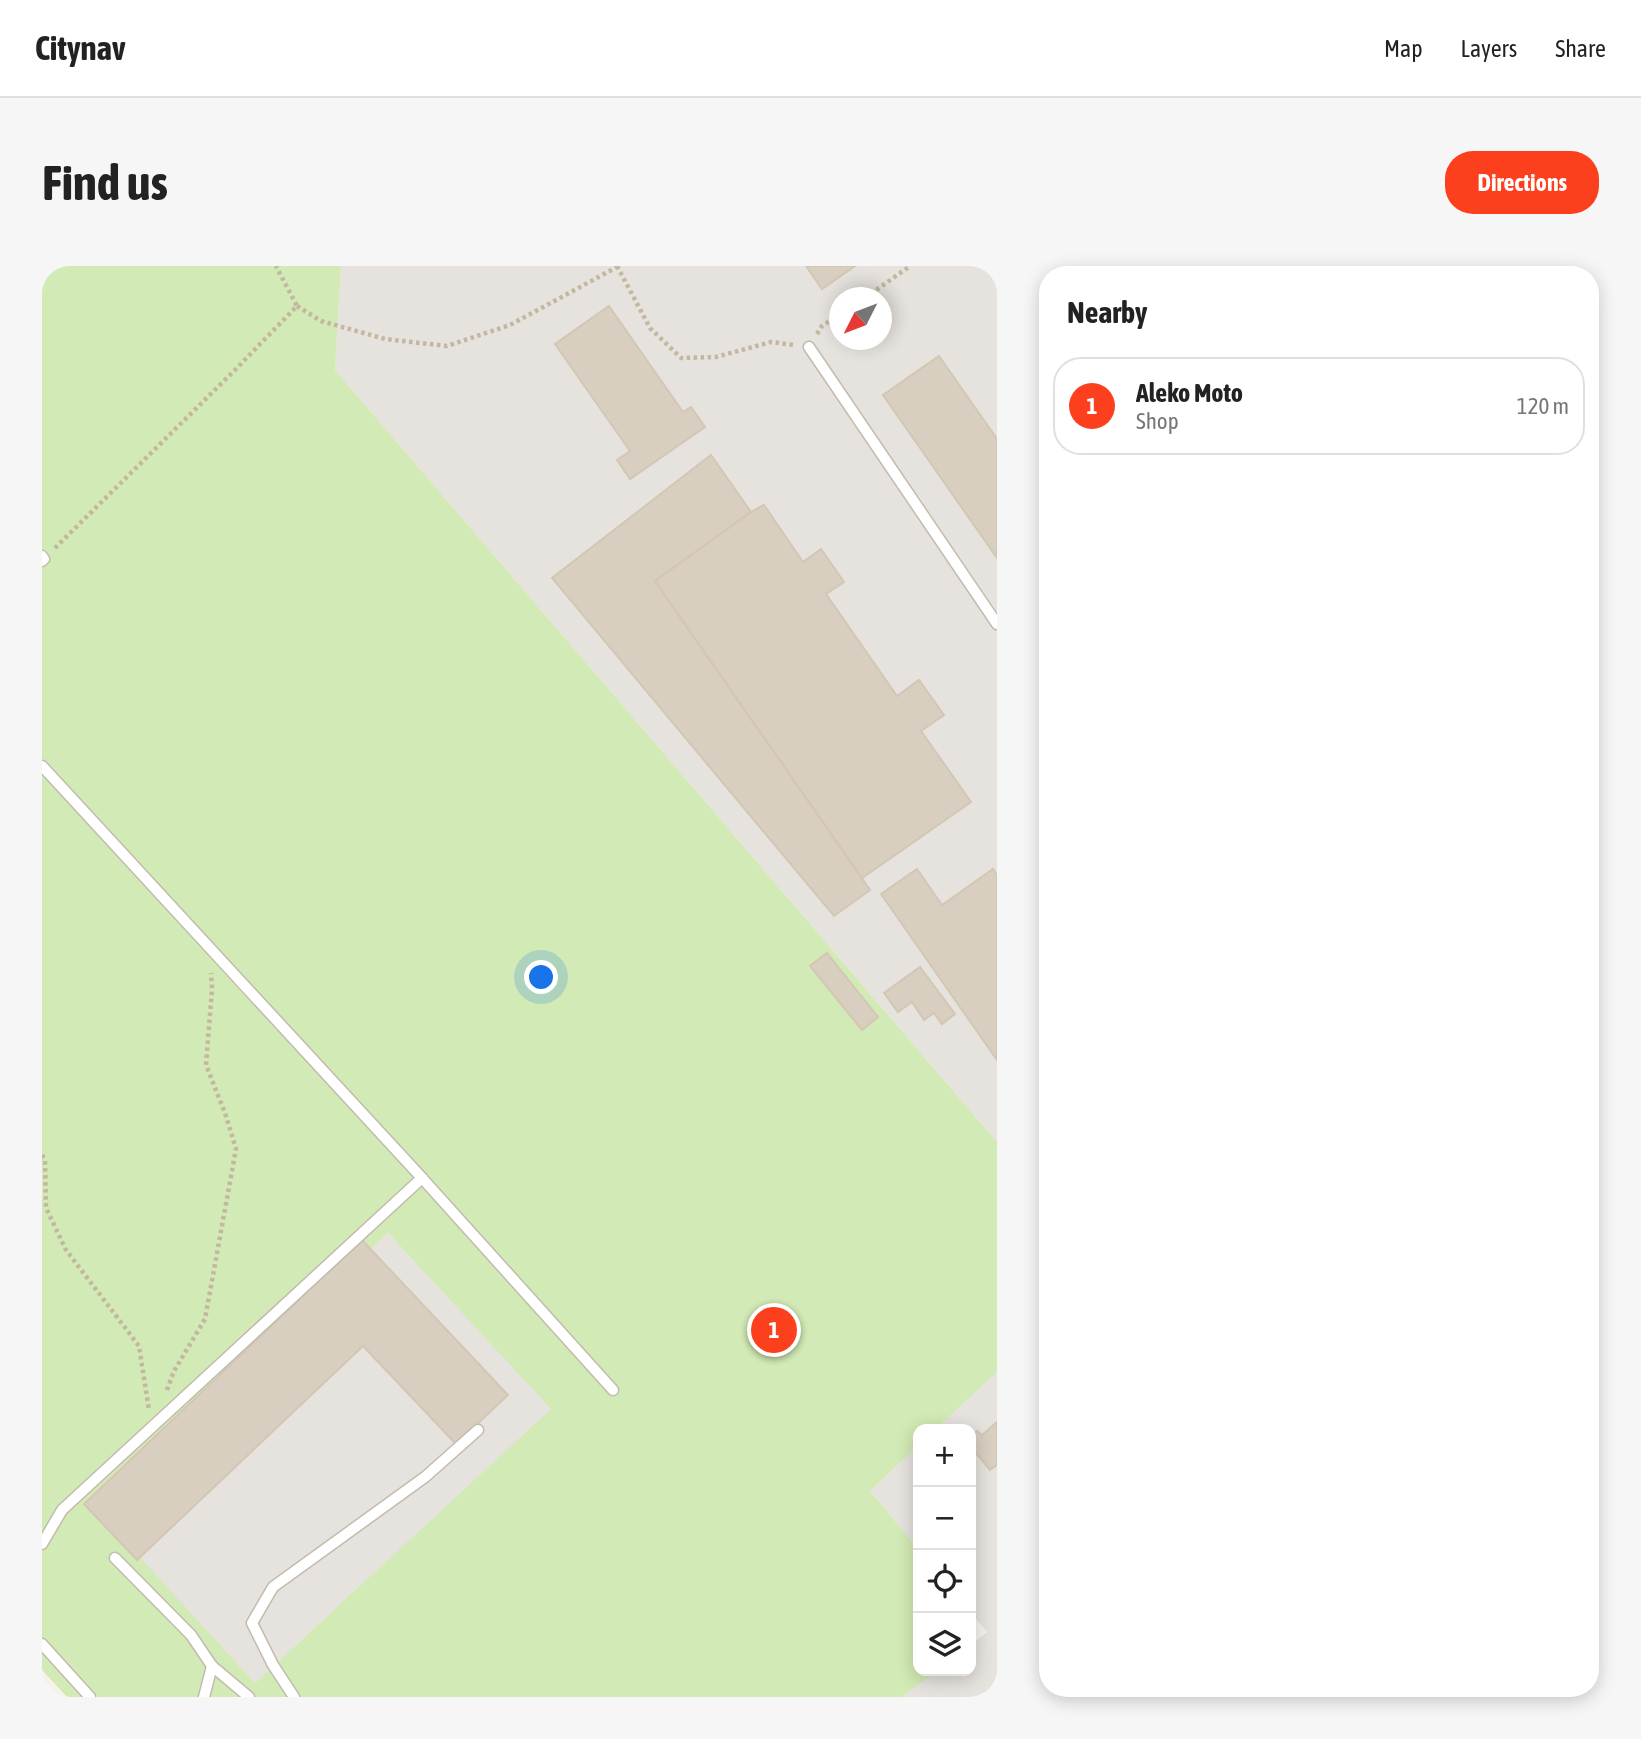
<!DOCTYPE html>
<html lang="en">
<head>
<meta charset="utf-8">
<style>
  :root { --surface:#fff; --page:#f6f6f6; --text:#222; --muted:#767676; --line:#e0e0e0; --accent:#fc3f1d }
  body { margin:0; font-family:"Asap Condensed",sans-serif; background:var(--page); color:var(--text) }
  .controls { position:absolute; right:21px; bottom:21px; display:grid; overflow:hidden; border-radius:14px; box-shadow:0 4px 18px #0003 }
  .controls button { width:63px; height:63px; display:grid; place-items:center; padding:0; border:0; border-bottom:2px solid var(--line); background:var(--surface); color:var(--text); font:35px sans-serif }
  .compass { position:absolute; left:787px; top:21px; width:63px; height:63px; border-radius:50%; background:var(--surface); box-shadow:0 4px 18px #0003; rotate:228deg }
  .you { position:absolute; left:500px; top:712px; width:24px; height:24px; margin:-18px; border:5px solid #fff; border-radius:50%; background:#1a73e8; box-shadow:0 0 0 10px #1a73e833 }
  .badge { display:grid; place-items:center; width:46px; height:46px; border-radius:50%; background:var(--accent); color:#fff; font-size:23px; font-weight:700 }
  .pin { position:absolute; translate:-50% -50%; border:4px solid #fff; box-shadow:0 2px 7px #0006 }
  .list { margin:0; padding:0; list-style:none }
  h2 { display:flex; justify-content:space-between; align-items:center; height:91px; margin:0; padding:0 28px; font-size:30px }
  h2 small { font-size:23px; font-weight:400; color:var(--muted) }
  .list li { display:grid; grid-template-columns:46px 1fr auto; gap:21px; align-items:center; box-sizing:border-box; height:98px; margin:0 14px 14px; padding:0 14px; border:2px solid var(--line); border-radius:28px }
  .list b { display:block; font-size:26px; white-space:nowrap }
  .list p { margin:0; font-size:23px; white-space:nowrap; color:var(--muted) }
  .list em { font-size:23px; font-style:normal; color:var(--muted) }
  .icon { flex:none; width:38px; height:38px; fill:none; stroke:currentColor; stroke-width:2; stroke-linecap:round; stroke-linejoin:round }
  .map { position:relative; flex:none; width:955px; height:1431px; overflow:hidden; border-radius:28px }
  header { display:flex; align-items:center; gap:42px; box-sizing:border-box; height:98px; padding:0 35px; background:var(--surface); border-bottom:2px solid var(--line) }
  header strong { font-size:33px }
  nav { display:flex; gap:38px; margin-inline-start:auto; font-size:24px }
  .intro { display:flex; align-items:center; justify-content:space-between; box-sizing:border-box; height:168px; padding:0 42px }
  h1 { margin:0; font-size:49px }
  .button { padding:18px 32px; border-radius:28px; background:var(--accent); color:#fff; font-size:24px; font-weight:700 }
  main { display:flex; gap:42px; padding:0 42px }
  aside { flex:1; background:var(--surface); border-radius:28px; box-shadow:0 4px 18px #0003 }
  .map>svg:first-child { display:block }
  .industrial { fill:#e6e2dd; fill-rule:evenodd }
  .green { fill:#d2eab5; fill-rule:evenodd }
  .building { fill:#d8cfc1; stroke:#d3c7b4; stroke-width:2 }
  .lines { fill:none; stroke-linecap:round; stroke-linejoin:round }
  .lane-casing { stroke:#c2bbae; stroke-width:13 }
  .path { stroke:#c4b79f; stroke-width:4.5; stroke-dasharray:3.5 3.5; stroke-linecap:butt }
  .lane { stroke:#fff; stroke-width:10 }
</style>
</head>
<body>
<header>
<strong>Citynav</strong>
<nav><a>Map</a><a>Layers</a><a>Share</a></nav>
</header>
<div class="intro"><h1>Find us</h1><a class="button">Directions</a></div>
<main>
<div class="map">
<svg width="955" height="1431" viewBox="0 0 955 1431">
  <rect width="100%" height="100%" fill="#f6f3ec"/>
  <g class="industrial">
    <path d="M 299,0 L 955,0 L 955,876 L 293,104 ZM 797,32 L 839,32 L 839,74 L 797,74 Z"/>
    <polygon points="346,967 510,1143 213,1417 50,1240"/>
    <polygon points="955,1106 955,1431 860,1431 895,1405 929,1405 929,1379 945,1366 929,1347 929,1163 894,1163"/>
    <polygon points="876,1180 876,1283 828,1225"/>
  </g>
  <path class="green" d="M 0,0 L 299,0 L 293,104 L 955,876 L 955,1106 L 894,1163 L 876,1163 L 876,1180 L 828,1225 L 876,1283 L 876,1405 L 895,1405 L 860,1431 L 25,1431 L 0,1404 ZM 346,967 L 509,1143 L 213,1417 L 51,1240 Z"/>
  <g class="building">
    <polygon points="764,0 813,0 780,23"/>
    <polygon points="567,40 641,146 649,141 663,161 588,213 575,194 588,185 513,78"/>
    <polygon points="897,90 955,173 955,292 841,129"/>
    <polygon points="669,189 709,246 613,315 828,624 792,650 510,312"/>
    <polygon points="722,239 761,296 779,283 802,316 784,328 855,430 877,414 902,449 879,465 929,536 820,612 613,315 709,246"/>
    <polygon points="875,603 900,639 951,603 955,609 955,794 839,628"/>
    <polygon points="785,687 836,751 820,764 768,700"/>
    <polygon points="878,701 913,748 900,758 892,747 882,754 870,736 856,746 842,727"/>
    <polygon points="320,974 466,1129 414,1178 321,1080 95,1294 42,1238"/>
    <polygon points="955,1156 955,1199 948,1204 929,1181 929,1170 935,1165 940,1169"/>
  </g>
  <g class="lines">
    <g class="lane-casing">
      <g id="lane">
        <polyline points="767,81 955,358"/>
        <polyline points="0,290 2,293 0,295"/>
        <polyline points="0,500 380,912 20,1244 0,1278"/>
        <polyline points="380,912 571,1124"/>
        <polyline points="73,1292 149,1369 170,1400 207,1431"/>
        <polyline points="0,1378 48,1431"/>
        <polyline points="162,1431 170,1400"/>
        <polyline points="252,1431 231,1399 210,1357 231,1321 383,1211 436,1164"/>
      </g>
    </g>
    <g class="path">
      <polyline points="575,0 608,62 639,92 674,91 729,76 752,79"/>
      <polyline points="823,32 868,0"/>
      <polyline points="255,40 279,55 343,73 405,80 468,59 575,1"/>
      <polyline points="775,68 780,60 797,49"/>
      <polyline points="13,282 191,106 255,40 234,0"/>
      <polyline points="0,889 3,894 4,942 24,984 97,1080 107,1144"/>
      <polyline points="125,1124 132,1105 163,1053 194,883 183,847 164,799 170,723 169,707"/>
    </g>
    <use href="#lane" class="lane"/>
  </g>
</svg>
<div class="controls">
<button>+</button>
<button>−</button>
<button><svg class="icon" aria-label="locate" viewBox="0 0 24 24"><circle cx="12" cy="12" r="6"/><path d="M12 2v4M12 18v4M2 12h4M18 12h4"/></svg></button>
<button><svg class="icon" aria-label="layers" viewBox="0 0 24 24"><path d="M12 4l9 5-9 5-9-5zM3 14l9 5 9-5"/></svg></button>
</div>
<svg class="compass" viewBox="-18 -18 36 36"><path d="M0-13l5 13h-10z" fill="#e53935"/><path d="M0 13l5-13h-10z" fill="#767676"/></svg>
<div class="you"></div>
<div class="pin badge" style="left:732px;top:1064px">1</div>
</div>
<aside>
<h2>Nearby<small></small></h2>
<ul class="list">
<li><span class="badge">1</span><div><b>Aleko Moto</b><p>Shop</p></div><em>120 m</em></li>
</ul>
</aside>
</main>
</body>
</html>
